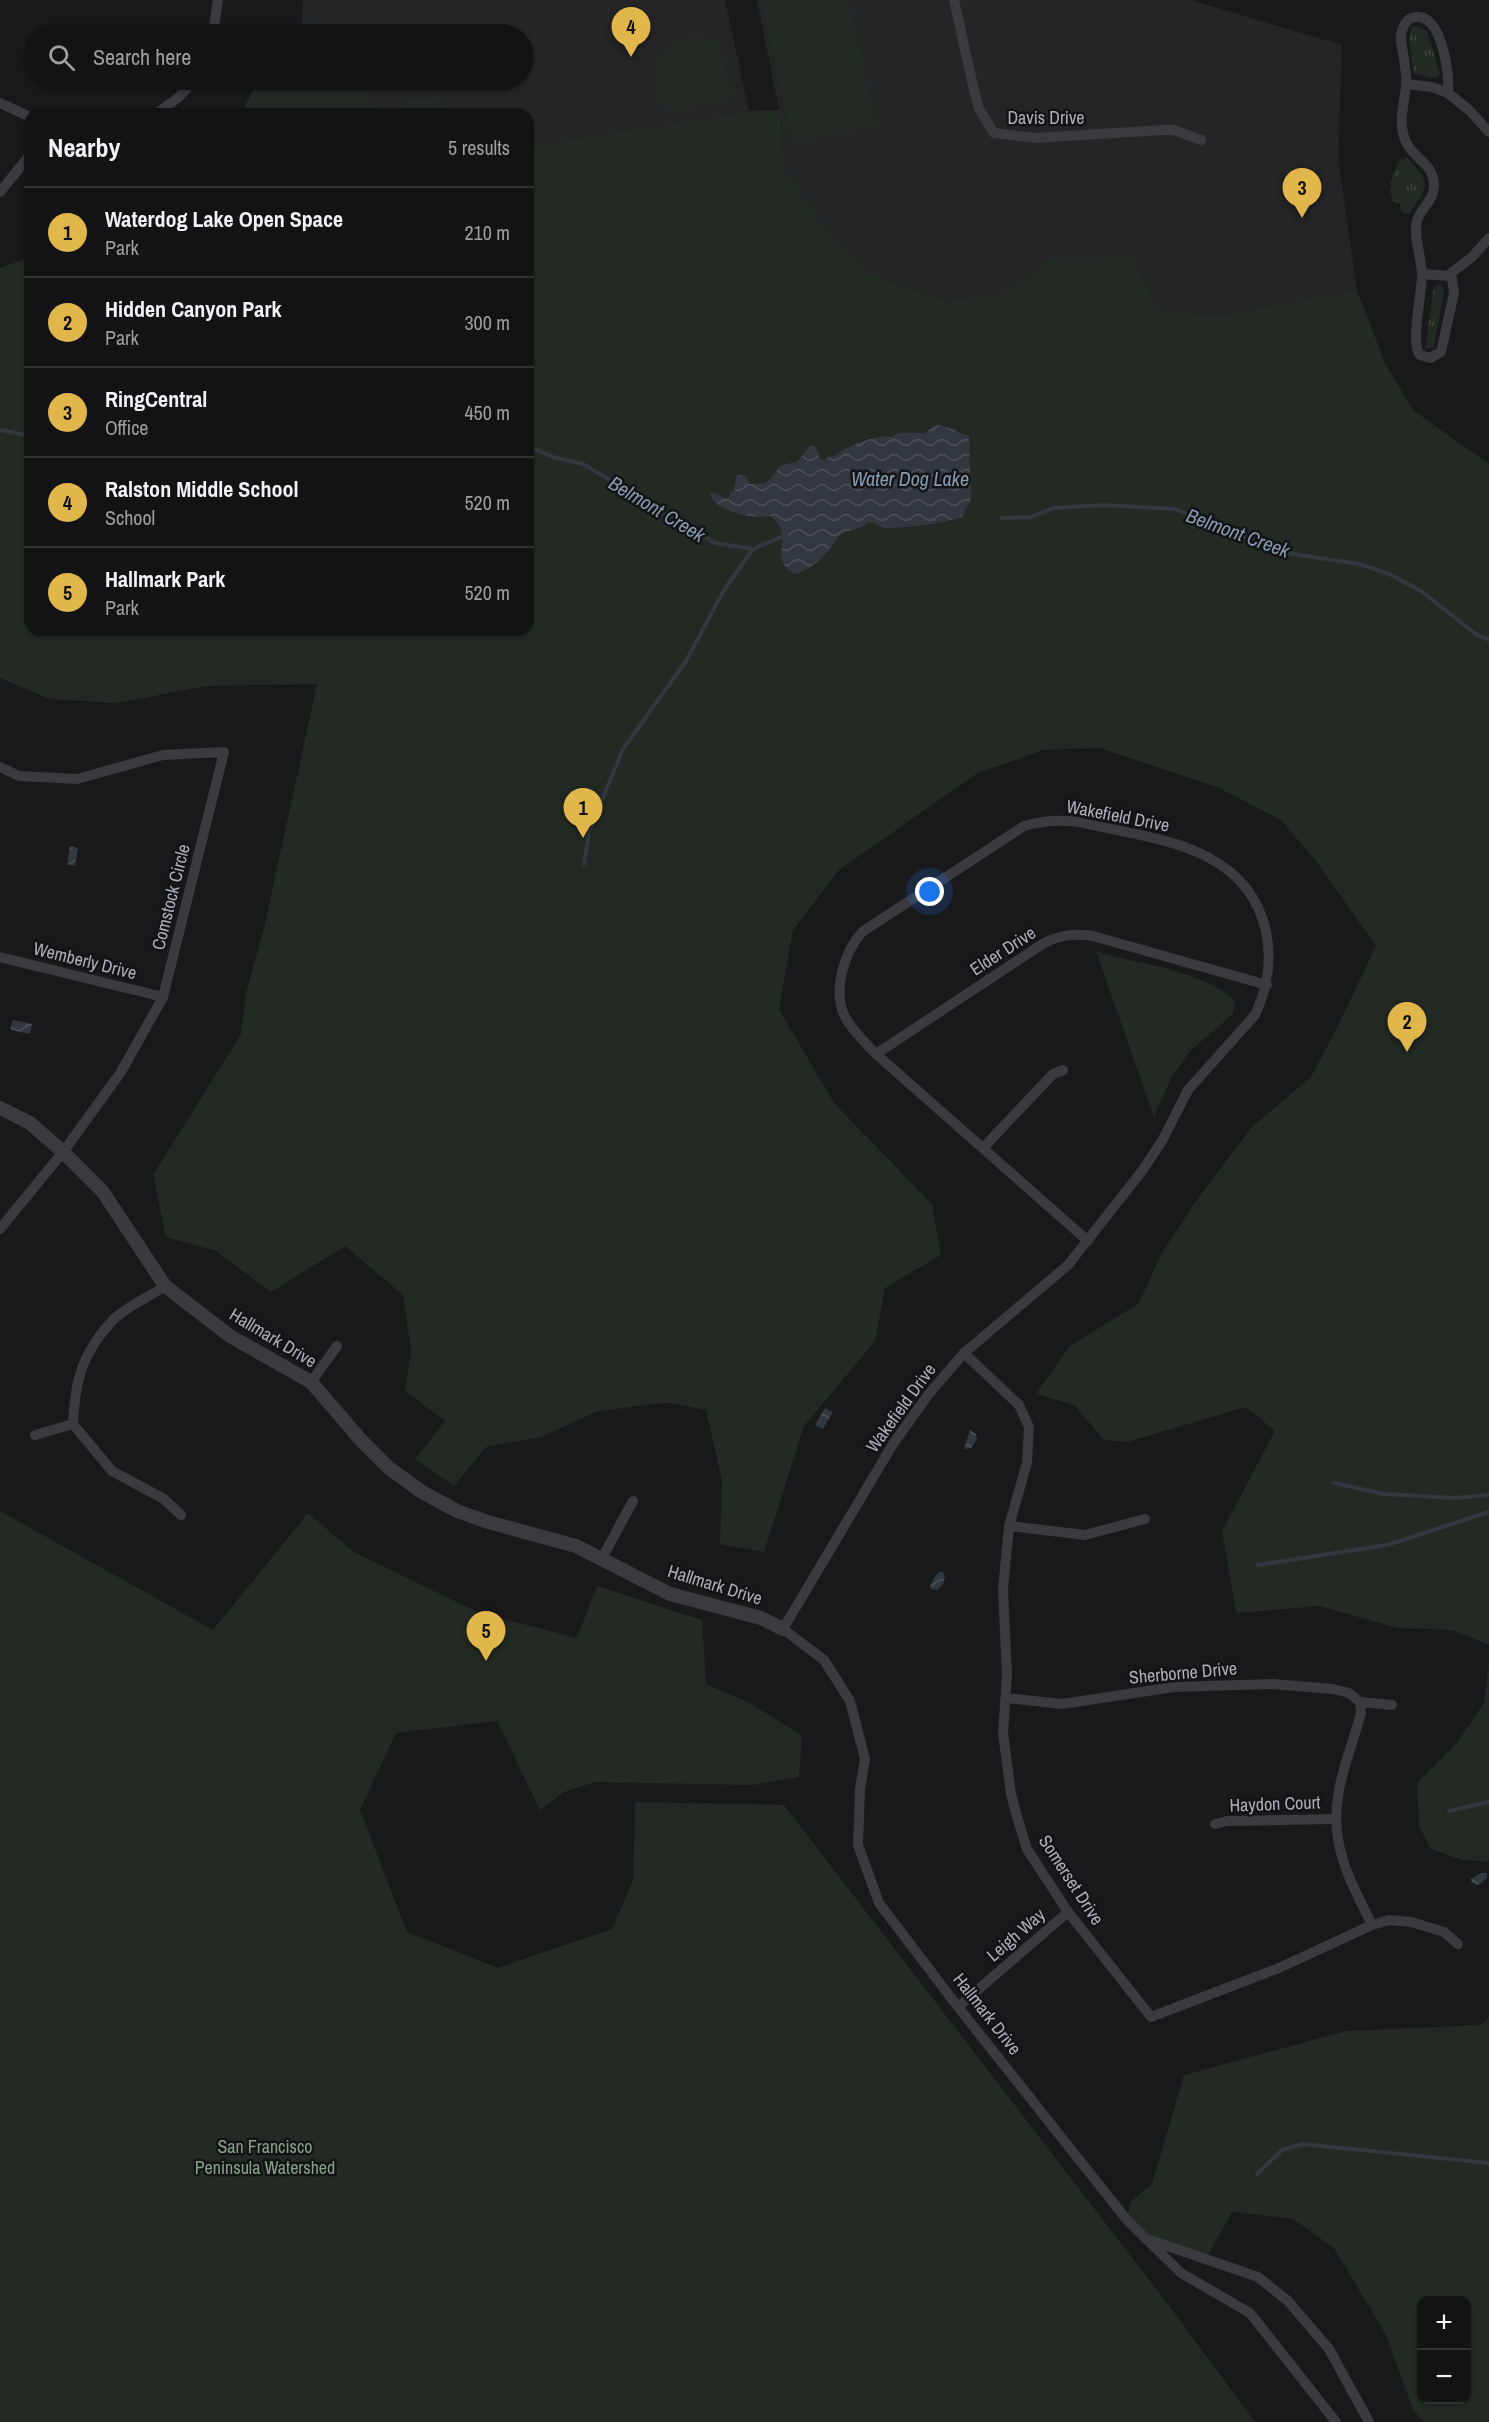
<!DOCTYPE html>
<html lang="en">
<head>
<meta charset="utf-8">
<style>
  :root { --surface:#131214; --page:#1c1b1d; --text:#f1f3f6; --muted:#9d9ea0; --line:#323234; --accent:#e1b64a }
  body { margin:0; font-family:"Archivo Narrow",sans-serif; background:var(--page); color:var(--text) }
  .controls { position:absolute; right:18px; bottom:18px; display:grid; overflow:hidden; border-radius:12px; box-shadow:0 2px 4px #0004 }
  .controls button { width:54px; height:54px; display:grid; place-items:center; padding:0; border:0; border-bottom:2px solid var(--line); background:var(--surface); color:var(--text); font:30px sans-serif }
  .you { position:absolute; left:930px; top:892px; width:21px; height:21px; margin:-15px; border:4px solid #fff; border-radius:50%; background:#1a73e8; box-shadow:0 0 0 9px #1a73e833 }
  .badge { display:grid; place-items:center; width:39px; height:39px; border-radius:50%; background:var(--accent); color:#111; font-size:20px; font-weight:700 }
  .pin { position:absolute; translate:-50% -50px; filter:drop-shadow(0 2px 3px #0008) }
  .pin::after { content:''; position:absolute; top:32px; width:21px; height:18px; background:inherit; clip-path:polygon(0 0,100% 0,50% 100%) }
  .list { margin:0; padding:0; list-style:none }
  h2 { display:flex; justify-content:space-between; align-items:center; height:78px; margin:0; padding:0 24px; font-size:26px }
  h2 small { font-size:20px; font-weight:400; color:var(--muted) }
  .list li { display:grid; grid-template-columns:39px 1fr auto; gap:18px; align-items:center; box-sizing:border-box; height:90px; padding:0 24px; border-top:2px solid var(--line) }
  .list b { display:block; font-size:22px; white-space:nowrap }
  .list p { margin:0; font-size:20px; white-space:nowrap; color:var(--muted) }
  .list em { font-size:20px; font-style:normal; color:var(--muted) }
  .icon { flex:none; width:33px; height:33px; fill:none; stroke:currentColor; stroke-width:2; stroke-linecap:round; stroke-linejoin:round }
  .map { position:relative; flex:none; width:1489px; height:2422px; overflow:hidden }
  .search { position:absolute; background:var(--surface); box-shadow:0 2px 4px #0004; left:24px; top:24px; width:510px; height:66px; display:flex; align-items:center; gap:15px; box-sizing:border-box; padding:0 21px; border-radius:33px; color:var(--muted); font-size:22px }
  .panel { position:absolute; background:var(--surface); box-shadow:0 2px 4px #0004; left:24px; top:108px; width:510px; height:528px; border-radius:18px }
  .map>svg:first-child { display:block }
  .built { fill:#252527 }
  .grass { fill:url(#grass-tufts) }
  .green { fill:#232a24; fill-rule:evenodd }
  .water { fill:url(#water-waves) }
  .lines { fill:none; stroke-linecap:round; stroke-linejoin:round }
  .stream { stroke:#32383f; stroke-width:4 }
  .minor { stroke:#3a3a3f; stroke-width:10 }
  .tertiary { stroke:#3a3a3f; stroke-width:14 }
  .labels { text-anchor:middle; stroke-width:5; stroke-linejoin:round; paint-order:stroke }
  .street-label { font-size:18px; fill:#acafb9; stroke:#141315 }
  .park-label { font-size:18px; fill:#85a288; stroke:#141315 }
  .water-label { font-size:20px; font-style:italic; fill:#879bb0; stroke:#141315 }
</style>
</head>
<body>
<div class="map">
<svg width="1489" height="2422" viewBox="0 0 1489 2422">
  <defs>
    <pattern id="grass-tufts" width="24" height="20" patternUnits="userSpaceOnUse" patternTransform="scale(1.5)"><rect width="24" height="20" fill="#232a24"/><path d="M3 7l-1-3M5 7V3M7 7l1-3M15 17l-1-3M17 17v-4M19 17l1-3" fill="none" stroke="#404642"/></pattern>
    <pattern id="water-waves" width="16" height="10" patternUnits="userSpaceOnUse" patternTransform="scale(1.5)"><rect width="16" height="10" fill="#32383f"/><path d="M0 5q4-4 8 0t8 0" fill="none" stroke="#4d5259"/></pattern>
  </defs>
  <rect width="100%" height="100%" fill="#19181a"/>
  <g class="built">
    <polygon points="303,0 725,0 749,111 528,146 528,114 379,114 356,80 524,80 524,34 319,34 302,15"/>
    <polygon points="757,0 1190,0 1342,45 1338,157 1357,290 1214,316 1154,309 1050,260 1007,292 946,301 873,275 831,238 785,171 779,110"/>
  </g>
  <g class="grass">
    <polygon points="1417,26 1426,30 1428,34 1440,74 1436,79 1413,73 1409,38 1411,28"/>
    <path d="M 1406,157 C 1432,183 1429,185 1409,214 L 1402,213 L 1400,203 L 1394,202 L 1390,191 L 1392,185 L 1390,184 L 1399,160 Z"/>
    <polygon points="1440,283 1444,290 1434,347 1425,349 1434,287"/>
  </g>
  <g class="green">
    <polygon points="762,0 848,0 876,126 793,144"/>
    <polygon points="302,15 319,34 302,34"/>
    <polygon points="700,36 720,46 732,99 673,112 657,97 654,69 674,41"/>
    <polygon points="258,80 356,80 379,114 241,114"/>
    <polygon points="433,98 452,114 401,114 399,106 414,99"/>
    <polygon points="779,110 785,171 831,238 873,275 946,301 1007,292 1050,260 1132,256 1155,309 1214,316 1357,290 1385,363 1413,410 1489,464 1489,1645 1452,1630 1398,1628 1319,1606 1236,1613 1222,1531 1275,1431 1246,1407 1127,1442 1104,1440 1074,1405 1036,1394 1069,1347 1139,1303 1161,1254 1196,1201 1252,1127 1311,1077 1338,1026 1376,946 1316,861 1281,820 1219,788 1100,748 1043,750 976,774 839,870 793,930 779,1009 834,1103 932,1204 941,1255 885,1288 875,1341 804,1426 764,1552 720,1544 722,1481 706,1410 671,1403 650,1404 596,1412 541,1437 486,1447 454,1486 415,1459 445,1421 405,1391 411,1350 403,1295 345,1246 271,1292 216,1251 166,1237 153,1175 241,1034 246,993 264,928 317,684 206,686 118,703 50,699 0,678 0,268 30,257 30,630 528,630 528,146 749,111"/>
    <path d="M 1096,951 C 1138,965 1202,969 1235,1001 L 1233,1014 L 1190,1051 L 1171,1078 L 1154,1117 Z"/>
    <polygon points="0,1511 213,1630 308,1513 354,1552 477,1612 577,1638 597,1586 702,1620 706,1684 750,1703 802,1736 799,1777 753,1785 595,1782 564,1792 540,1810 497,1721 396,1733 360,1810 407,1932 498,1968 612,1929 633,1881 635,1802 784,1805 1170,2307 1255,2422 0,2422"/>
    <polygon points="1489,1661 1489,1862 1462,1860 1431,1849 1419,1826 1417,1783 1456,1744 1484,1703"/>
    <path d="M 1489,2017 L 1489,2422 L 1424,2422 L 1413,2410 L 1386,2335 L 1334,2248 L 1293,2219 L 1232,2212 L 1206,2259 L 1147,2239 L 1127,2220 L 1130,2202 L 1152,2184 L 1184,2075 L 1346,2031 L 1480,2025 ZM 1422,2300 L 1466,2300 L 1466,2400 L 1422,2400 Z"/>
  </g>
  <g class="water">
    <path d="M 938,425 C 949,426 958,433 969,436 L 971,499 L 962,517 C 940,524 908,528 885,528 C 878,527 876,522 868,522 C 861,530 851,529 842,534 C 837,537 836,541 833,545 C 824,557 809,571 794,574 C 771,558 787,548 781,529 C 779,525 775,521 772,517 C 767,515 763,517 758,517 C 743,516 711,509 710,492 L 728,499 L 732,490 L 735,491 L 734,486 L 737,475 L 747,476 L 749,484 C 771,485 770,479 781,465 L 797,462 L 810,446 L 815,446 L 820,459 L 824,460 L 830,456 L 834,457 C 843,447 881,433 892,437 L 898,433 L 925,433 L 933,426 Z"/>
    <polygon points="70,846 78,848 75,866 67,864"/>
    <polygon points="13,1020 32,1024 30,1034 10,1030"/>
    <polygon points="825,1408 833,1412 823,1429 815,1425"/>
    <polygon points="970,1430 976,1434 977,1439 971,1448 964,1449"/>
    <polygon points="939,1572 943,1572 945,1576 943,1584 937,1590 931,1589 930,1586 934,1578"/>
    <polygon points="1481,1873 1487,1873 1487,1878 1478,1885 1472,1883 1471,1879"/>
  </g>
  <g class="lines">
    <g class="stream">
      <polyline points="0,430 30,436"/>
      <polyline points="528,446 553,457 583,464 715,543 753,549 786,535"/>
      <polyline points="1002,518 1031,517 1053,508 1104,505 1174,509 1286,553 1359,564 1389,574 1421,591 1477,635 1489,640"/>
      <polyline points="584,864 589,832 623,749 686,661 724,590 753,549"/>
      <polyline points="1334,1483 1384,1494 1455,1498 1489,1495"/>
      <polyline points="1258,1565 1387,1545 1489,1512"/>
      <polyline points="1449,1811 1489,1802"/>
      <polyline points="1257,2174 1282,2150 1302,2144 1489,2163"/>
    </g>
    <g class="minor">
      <polyline points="954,0 974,90 979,109 994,133 1035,138 1163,130 1174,130 1201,140"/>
      <polyline points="213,34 218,0"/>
      <polyline points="1406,84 1432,87 1448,93"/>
      <polyline points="0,103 30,117"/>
      <polyline points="156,114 179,97 194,80"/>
      <path d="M 1489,132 L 1469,110 L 1448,93 C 1450,75 1442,14 1416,17 C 1410,17 1405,22 1403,28 C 1398,37 1403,49 1404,59 C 1405,68 1407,77 1406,86 C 1404,106 1397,125 1407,144 C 1416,160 1433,164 1434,184 C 1435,200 1421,207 1417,221 C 1413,237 1422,258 1422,275 C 1422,294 1410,343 1420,355 L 1430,358 L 1441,352 L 1454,293 L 1451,273 L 1472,257 L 1489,238"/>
      <polyline points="0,192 30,155"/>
      <polyline points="1422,274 1450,276"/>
      <polyline points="0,767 19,776 77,779 163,755 224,752 163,997 121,1072 63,1152 0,1229"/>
      <polyline points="0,957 163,997"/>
      <path d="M 876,1054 L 1044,943 C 1061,935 1074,933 1093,936 L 1267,985"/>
      <polyline points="983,1148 1053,1074 1063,1070"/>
      <path d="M 1088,1241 L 876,1054 C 865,1043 853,1031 845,1017 C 832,991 844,953 862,932 L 1024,826 C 1042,821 1058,819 1078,822 C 1151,839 1246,843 1266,931 C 1272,961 1268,987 1255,1015 L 1188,1090 L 1162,1141 L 1142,1171 L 1068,1265 L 964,1353 L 928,1395 L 893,1444 L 783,1629 L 824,1660 L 850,1701 L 865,1759 L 860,1789 L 858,1845 L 879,1903 L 958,2007 L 1127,2220 L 1181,2273 L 1250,2313 L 1336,2422"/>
      <polyline points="964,1353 1019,1405 1029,1427 1027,1463 1009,1526 1003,1589 1007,1676 1003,1733 1011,1794 1017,1817 1027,1849 1068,1912 1151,2017 1279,1968 1372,1925 1389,1920 1411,1922 1444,1932 1458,1944"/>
      <polyline points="311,1382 337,1346"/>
      <polyline points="73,1424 112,1471 164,1499 181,1515"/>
      <path d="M 35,1435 L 73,1424 C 75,1380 82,1352 114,1319 C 128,1306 149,1297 165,1286"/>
      <polyline points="1009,1526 1085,1535 1145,1519"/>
      <polyline points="602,1558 633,1501"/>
      <path d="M 1006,1698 L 1062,1704 L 1174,1687 L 1273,1684 L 1333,1689 L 1349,1693 L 1360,1702 L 1361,1713 C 1350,1754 1330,1796 1338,1839 C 1343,1870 1359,1898 1372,1925"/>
      <polyline points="1360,1702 1392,1705"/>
      <polyline points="1215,1824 1227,1821 1336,1819"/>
      <polyline points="958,2007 1068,1912"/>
      <polyline points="1150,2240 1258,2277 1288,2301 1329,2349 1369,2422"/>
    </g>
    <polyline class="tertiary" points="0,1108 30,1123 63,1152 103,1192 165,1286 230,1336 311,1382 360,1439 389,1468 422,1492 457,1511 488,1522 576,1546 670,1594 761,1618 783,1629"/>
  </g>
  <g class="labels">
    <g class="street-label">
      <text x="1046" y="124">Davis Drive</text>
      <text transform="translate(1118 816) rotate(11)" y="6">Wakefield Drive</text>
      <text transform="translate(171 897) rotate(-76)" y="6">Comstock Circle</text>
      <text transform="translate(1003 951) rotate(-33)" y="6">Elder Drive</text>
      <text transform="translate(85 961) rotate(14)" y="6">Wemberly Drive</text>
      <text transform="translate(273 1338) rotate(31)" y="6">Hallmark Drive</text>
      <text transform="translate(901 1408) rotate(-54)" y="6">Wakefield Drive</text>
      <text transform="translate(715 1585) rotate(17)" y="6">Hallmark Drive</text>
      <text transform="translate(1183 1673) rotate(-5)" y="6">Sherborne Drive</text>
      <text transform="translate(1275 1804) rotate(-2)" y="6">Haydon Court</text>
      <text transform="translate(1071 1880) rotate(57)" y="6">Somerset Drive</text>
      <text transform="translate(1016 1935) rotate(-41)" y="6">Leigh Way</text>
      <text transform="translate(987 2014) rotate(52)" y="6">Hallmark Drive</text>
    </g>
    <g class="park-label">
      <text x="265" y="2153">San Francisco<tspan x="265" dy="21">Peninsula Watershed</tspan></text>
    </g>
    <g class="water-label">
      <text x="910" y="486">Water Dog Lake</text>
      <text transform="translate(657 509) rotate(31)" y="7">Belmont Creek</text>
      <text transform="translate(1238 533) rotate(20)" y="7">Belmont Creek</text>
    </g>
  </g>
</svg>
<div class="controls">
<button>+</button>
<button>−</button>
</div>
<div class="you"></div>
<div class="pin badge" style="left:583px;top:838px">1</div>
<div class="pin badge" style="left:1407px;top:1052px">2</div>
<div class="pin badge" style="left:1302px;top:218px">3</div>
<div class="pin badge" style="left:631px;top:57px">4</div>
<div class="pin badge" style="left:486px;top:1661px">5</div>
<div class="search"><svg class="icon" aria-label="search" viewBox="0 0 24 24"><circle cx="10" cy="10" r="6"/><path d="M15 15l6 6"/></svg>Search here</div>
<section class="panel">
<h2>Nearby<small>5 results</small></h2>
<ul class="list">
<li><span class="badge">1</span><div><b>Waterdog Lake Open Space</b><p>Park</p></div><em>210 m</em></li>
<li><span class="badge">2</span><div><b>Hidden Canyon Park</b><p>Park</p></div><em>300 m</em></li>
<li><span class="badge">3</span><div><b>RingCentral</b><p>Office</p></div><em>450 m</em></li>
<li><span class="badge">4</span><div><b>Ralston Middle School</b><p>School</p></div><em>520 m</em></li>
<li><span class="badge">5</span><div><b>Hallmark Park</b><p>Park</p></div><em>520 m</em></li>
</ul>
</section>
</div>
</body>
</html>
